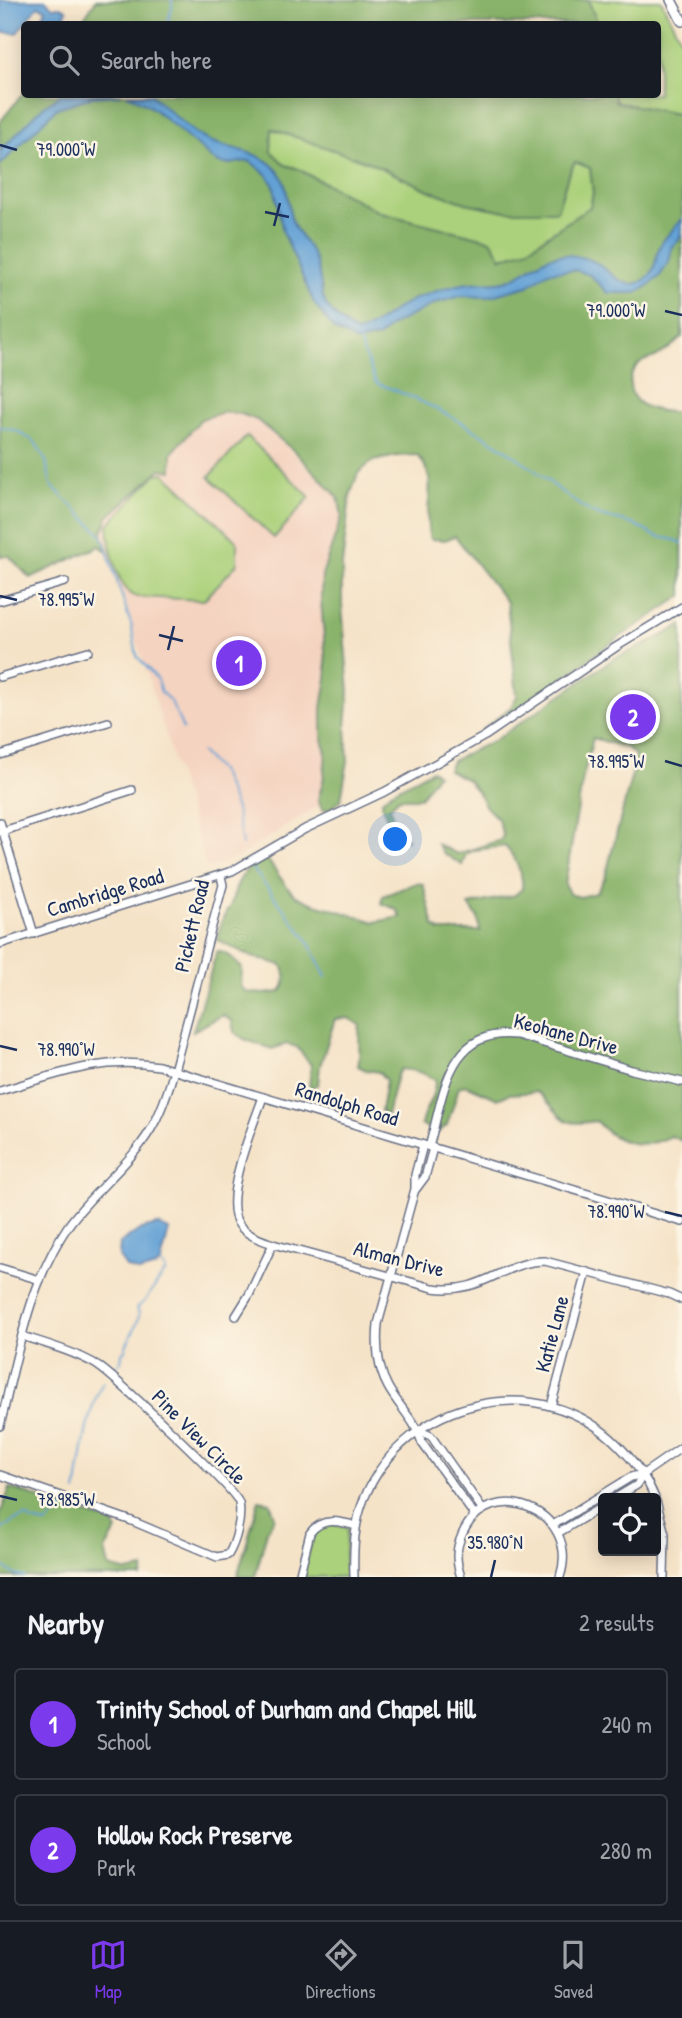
<!DOCTYPE html>
<html lang="en">
<head>
<meta charset="utf-8">
<style>
  :root { --surface:#171b24; --page:#20242c; --text:#f1f3f6; --muted:#9ea1a6; --line:#363941; --accent:#7c3aed }
  body { margin:0; font-family:"Patrick Hand",sans-serif; background:var(--page); color:var(--text) }
  .controls { position:absolute; right:21px; bottom:21px; display:grid; overflow:hidden; border-radius:7px; box-shadow:0 4px 18px #0003 }
  .controls button { width:63px; height:63px; display:grid; place-items:center; padding:0; border:0; border-bottom:2px solid var(--line); background:var(--surface); color:var(--text); font:35px sans-serif }
  .you { position:absolute; left:396px; top:840px; width:24px; height:24px; margin:-18px; border:5px solid #fff; border-radius:50%; background:#1a73e8; box-shadow:0 0 0 10px #1a73e833 }
  .badge { display:grid; place-items:center; width:46px; height:46px; border-radius:50%; background:var(--accent); color:#fff; font-size:23px; font-weight:700 }
  .pin { position:absolute; translate:-50% -50%; border:4px solid #fff; box-shadow:0 2px 7px #0006 }
  .list { margin:0; padding:0; list-style:none }
  h2 { display:flex; justify-content:space-between; align-items:center; height:91px; margin:0; padding:0 28px; font-size:30px }
  h2 small { font-size:23px; font-weight:400; color:var(--muted) }
  .list li { display:grid; grid-template-columns:46px 1fr auto; gap:21px; align-items:center; box-sizing:border-box; height:112px; margin:0 14px 14px; padding:0 14px; border:2px solid var(--line); border-radius:7px }
  .list b { display:block; font-size:26px; white-space:nowrap }
  .list p { margin:0; font-size:23px; white-space:nowrap; color:var(--muted) }
  .list em { font-size:23px; font-style:normal; color:var(--muted) }
  .icon { flex:none; width:38px; height:38px; fill:none; stroke:currentColor; stroke-width:2; stroke-linecap:round; stroke-linejoin:round }
  .map { position:relative; flex:none; width:682px; height:1577px; overflow:hidden }
  .search { position:absolute; background:var(--surface); box-shadow:0 4px 18px #0003; left:21px; right:21px; top:21px; height:77px; display:flex; align-items:center; gap:18px; box-sizing:border-box; padding:0 24px; border-radius:7px; color:var(--muted); font-size:26px }
  .sheet { height:343px; background:var(--surface) }
  nav { display:flex; justify-content:space-around; align-items:center; box-sizing:border-box; height:98px; border-top:2px solid var(--line); background:var(--surface); font-size:19px; color:var(--muted) }
  nav a { display:grid; justify-items:center; gap:4px }
  nav .on { color:var(--accent) }
  .map>svg:first-child { display:block }
  .built { fill:#f4d3c0 }
  .green { fill:#acd17b; stroke:#64806c; stroke-width:2 }
  .forest { fill:#89b36b; stroke:#527164; stroke-width:2; fill-rule:evenodd }
  .water { fill:#63a1d5; stroke:#3f689a; stroke-width:2 }
  .lines { fill:none; stroke-linecap:round; stroke-linejoin:round }
  .stream { stroke:#63a1d5; stroke-width:2 }
  .minor-casing { stroke:#676e83; stroke-width:10 }
  .major-casing { stroke:#676e83; stroke-width:12 }
  .minor { stroke:#fff; stroke-width:7 }
  .major { stroke:#fff; stroke-width:9 }
  .ticks { fill:none; stroke:#1b2f5e; stroke-width:2.5 }
  .labels { text-anchor:middle; stroke-width:5; stroke-linejoin:round; paint-order:stroke }
  .street-label { font-size:21px; fill:#1b2f5e; stroke:#fcf5e5 }
  .ticks-label { font-size:18px; text-anchor:middle; fill:#1b2f5e; stroke:#fcf5e5; stroke-width:5; stroke-linejoin:round; paint-order:stroke }
</style>
</head>
<body>
<div class="map">
<svg width="682" height="1577" viewBox="0 0 682 1577">
  <rect width="100%" height="100%" fill="#fcf5e5"/>
  <filter id="ink" filterUnits="userSpaceOnUse"><feTurbulence type="fractalNoise" baseFrequency=".0143" numOctaves="2"/><feDisplacementMap in="SourceGraphic" scale="14" xChannelSelector="R" yChannelSelector="G"/><feConvolveMatrix kernelMatrix="1 2 1 2 8 2 1 2 1" color-interpolation-filters="sRGB"/></filter>
  <filter id="wash" filterUnits="userSpaceOnUse"><feTurbulence type="fractalNoise" baseFrequency=".00686" numOctaves="4" result="noise"/><feDisplacementMap in="SourceGraphic" scale="28" xChannelSelector="R" yChannelSelector="G"/><feGaussianBlur stdDeviation="1.57" result="paint"/><feColorMatrix in="noise" values="0 0 0 0 0 0 0 0 0 0 0 0 0 0 0 0 0 1.4 0 .05"/><feComposite in="paint" operator="in"/></filter>
  <g filter="url(#wash)">
    <rect width="100%" height="100%" fill="#f5e3c8"/>
    <polygon class="built" points="214,408 245,408 342,501 327,801 232,860 207,869 101,524"/>
    <g class="green">
      <polygon points="588,0 661,0 682,42 682,115 616,102 614,95 658,94 658,24 598,24"/>
      <polygon points="272,128 371,163 431,191 466,203 506,211 557,211 568,175 575,162 590,168 593,193 590,207 526,250 502,258 491,240 381,213 296,168 285,165 270,151"/>
      <polygon points="247,436 310,497 274,538 209,477"/>
      <path d="M 164,473 L 237,541 L 237,564 L 204,600 L 137,597 C 116,590 109,545 108,525 L 156,474 Z"/>
      <polygon points="333,1524 348,1528 345,1549 346,1577 302,1577 314,1533 325,1525"/>
    </g>
    <g class="forest">
      <polygon points="96,0 588,0 598,24 80,24"/>
      <path d="M 24,92 L 24,94 L 614,94 L 616,102 L 682,115 L 682,337 C 674,345 665,352 655,357 C 650,359 643,360 639,364 C 634,369 630,376 630,383 C 630,410 661,412 682,413 L 682,596 L 608,645 L 543,693 L 482,730 L 511,707 L 517,696 L 507,603 L 455,536 L 445,540 L 430,539 C 421,508 442,481 417,455 L 397,456 L 373,461 L 358,473 L 350,496 L 342,565 L 342,605 L 349,692 L 346,727 L 348,761 L 341,799 L 331,809 L 322,810 L 318,799 L 323,782 L 326,754 L 322,734 L 322,708 L 327,677 L 321,600 L 322,575 L 342,516 L 338,497 L 294,451 L 257,420 L 241,414 L 224,412 L 201,419 L 172,453 L 172,471 L 161,469 L 108,517 L 102,533 L 108,552 L 100,546 L 30,578 L 9,556 L 0,556 L 0,122 ZM 272,129 L 371,163 L 431,191 L 466,203 L 506,211 L 557,211 L 568,175 L 575,162 L 590,168 L 593,193 L 590,207 L 526,250 L 502,258 L 491,240 L 381,213 L 296,168 L 285,165 L 271,151 Z"/>
      <path d="M 682,625 L 682,1141 L 671,1136 C 643,1150 617,1145 596,1121 C 556,1128 564,1114 537,1092 L 509,1094 L 498,1099 L 466,1085 L 459,1087 L 447,1125 L 439,1132 L 421,1125 C 424,1108 436,1097 435,1080 C 425,1072 413,1070 401,1069 L 397,1075 L 387,1115 L 381,1112 L 386,1080 L 379,1072 L 366,1070 L 358,1066 C 361,1053 358,1039 360,1025 L 348,1018 L 335,1019 L 320,1066 L 318,1084 L 309,1089 L 311,1065 L 297,1047 L 287,1044 L 272,1049 L 244,1039 L 234,1032 L 232,1021 L 223,1015 L 193,1031 L 217,951 L 227,954 L 242,968 L 241,985 L 245,992 L 264,994 L 280,992 C 288,983 286,975 282,965 L 252,957 L 217,940 C 219,933 220,925 223,919 C 225,913 229,909 231,904 C 236,885 244,863 267,859 L 287,887 L 296,896 L 309,902 L 375,922 L 401,917 L 396,909 L 381,903 L 383,896 L 416,883 L 423,884 L 434,926 L 440,931 L 480,931 L 478,918 L 469,905 L 515,895 L 522,889 C 524,875 515,857 505,846 L 475,850 L 466,854 L 462,865 L 442,852 L 437,844 L 457,854 L 501,840 L 503,836 L 498,819 L 486,807 L 477,791 L 468,780 L 448,770 L 452,761 L 495,740 L 615,658 L 647,644 ZM 593,738 L 627,748 L 635,755 L 635,763 L 605,878 L 596,893 L 580,897 L 569,894 L 565,884 L 583,777 Z"/>
      <path d="M 432,770 L 437,774 L 420,798 L 399,798 L 390,807 L 392,816 L 408,841 C 396,834 382,814 382,800 L 391,792 Z"/>
      <polygon points="10,1488 111,1522 117,1530 105,1550 109,1567 127,1572 144,1569 142,1577 0,1577 0,1514"/>
      <polygon points="259,1500 270,1502 275,1517 267,1531 255,1577 237,1577"/>
    </g>
    <g class="water">
      <path d="M 0,0 L 45,0 L 53,7 L 61,7 L 67,10 C 62,22 59,25 47,24 L 43,16 L 46,9 L 38,6 L 17,33 L 0,32 Z"/>
      <polygon points="60,95 120,95 92,97 57,108 0,165 0,151 44,106"/>
      <path d="M 127,95 L 151,95 C 166,107 189,131 205,139 C 230,151 264,149 281,175 C 289,187 287,207 292,221 C 297,235 309,244 314,257 C 320,270 320,281 322,293 C 324,309 344,325 357,333 C 379,326 395,306 417,298 C 433,292 452,285 469,283 C 483,281 498,285 511,279 C 531,270 545,252 569,255 C 577,256 589,259 595,262 C 611,271 626,295 647,278 C 657,270 655,254 661,244 C 667,235 675,227 682,219 C 682,230 682,242 672,246 L 669,262 L 659,277 L 644,289 L 636,293 L 608,293 L 590,275 L 575,270 L 548,272 L 528,286 L 487,297 L 461,296 L 436,303 L 392,325 L 379,337 L 357,342 L 334,330 L 314,303 L 283,232 L 274,186 L 267,175 L 250,161 C 241,161 232,165 223,164 C 214,163 207,154 201,149 C 178,132 154,103 127,95 Z"/>
      <polygon points="158,1225 169,1230 161,1262 156,1267 139,1272 126,1267 119,1257 120,1243 141,1229"/>
    </g>
    <g class="lines">
      <g class="stream">
        <polyline points="167,24 172,8 172,0"/>
        <path d="M 359,341 L 376,383 C 427,401 473,427 518,458 C 544,475 564,497 591,512 C 605,519 618,519 632,524 C 641,527 648,533 656,536 C 665,539 673,538 682,543"/>
        <polyline points="0,427 17,431 35,442 46,461 51,485 102,535 131,624 137,656 157,679 161,692 171,702 183,729"/>
        <polyline points="201,752 221,773 236,809 242,845"/>
        <polyline points="252,868 307,939 326,977"/>
        <path d="M 112,1368 L 121,1362 L 122,1353 L 125,1350 C 128,1336 144,1320 137,1308 L 144,1302 L 166,1271 L 161,1263"/>
        <path d="M 76,1492 C 82,1457 86,1413 103,1382"/>
        <polyline points="0,1531 13,1521 26,1516 32,1521 46,1524 69,1504"/>
        <polyline points="0,1564 15,1575 25,1577"/>
      </g>
    </g>
  </g>
  <g filter="url(#ink)">
    <g class="lines">
      <g class="minor-casing">
        <g id="minor">
          <polyline points="0,601 65,582"/>
          <polyline points="0,677 88,651"/>
          <polyline points="0,755 108,722"/>
          <polyline points="0,822 34,934"/>
          <polyline points="0,832 132,790"/>
          <polyline points="0,944 232,871 305,829 384,792 485,736 616,647 682,607"/>
          <path d="M 0,1091 C 55,1075 100,1056 159,1066 L 682,1222"/>
          <path d="M 263,1097 C 253,1126 220,1202 240,1226 C 248,1236 262,1240 273,1244 L 433,1288 C 483,1295 503,1261 545,1261 L 669,1294 L 682,1300"/>
          <path d="M 423,1145 L 415,1175 L 415,1189 L 378,1324 C 376,1346 377,1367 388,1387 C 399,1407 416,1421 422,1443 L 475,1516"/>
          <path d="M 429,1147 C 444,1095 447,1027 517,1035 L 632,1070 L 682,1082"/>
          <polyline points="416,1189 425,1177 433,1148"/>
          <polyline points="0,1268 40,1280"/>
          <polyline points="236,1316 249,1295 273,1244"/>
          <polyline points="551,1406 587,1272"/>
          <path d="M 0,1426 C 17,1358 28,1285 68,1226 C 95,1188 135,1162 156,1120 C 170,1091 177,1059 185,1029 C 198,981 210,932 223,885 L 221,876"/>
          <polyline points="418,1430 431,1436 483,1510"/>
          <path d="M 0,1475 L 132,1521 L 217,1557 L 228,1555 C 236,1542 242,1518 239,1503 C 235,1489 115,1377 97,1365 C 75,1352 47,1344 22,1336"/>
          <polyline points="615,1498 637,1485 643,1474"/>
          <polyline points="656,1501 665,1534 664,1577"/>
          <polyline points="553,1525 631,1477 643,1474 682,1447"/>
          <polyline points="558,1533 603,1506"/>
          <path d="M 299,1577 L 310,1533 C 322,1517 339,1521 356,1526"/>
          <path d="M 354,1577 C 353,1550 354,1524 364,1499 C 406,1397 542,1367 619,1446 C 634,1461 647,1478 655,1498"/>
          <path d="M 461,1577 C 456,1562 455,1550 462,1535 C 488,1473 582,1510 560,1577"/>
        </g>
      </g>
      <g class="major-casing">
        <polyline id="major" points="671,0 682,21"/>
      </g>
      <use href="#minor" class="minor"/>
      <use href="#major" class="major"/>
    </g>
  </g>
  <path class="ticks" d="M 0,145 L 17,150M 265,212 L 289,217M 274,226 L 280,203M 665,311 L 682,315M 0,596 L 17,600M 159,635 L 183,641M 168,650 L 174,626M 665,761 L 682,766M 0,1046 L 17,1050M 665,1212 L 682,1216M 0,1496 L 17,1500M 491,1577 L 495,1560"/>
  <g class="labels">
    <g class="street-label">
      <text transform="translate(105 893) rotate(-17)" y="7">Cambridge Road</text>
      <text transform="translate(192 926) rotate(-77)" y="7">Pickett Road</text>
      <text transform="translate(566 1034) rotate(15)" y="7">Keohane Drive</text>
      <text transform="translate(347 1104) rotate(17)" y="7">Randolph Road</text>
      <text transform="translate(399 1259) rotate(14)" y="7">Alman Drive</text>
      <text transform="translate(552 1334) rotate(-75)" y="7">Katie Lane</text>
      <text transform="translate(199 1437) rotate(45)" y="7">Pine View Circle</text>
    </g>
  </g>
  <g class="ticks-label">
    <text x="66" y="156">79.000°W</text>
    <text x="616" y="317">79.000°W</text>
    <text x="66" y="606">78.995°W</text>
    <text x="616" y="768">78.995°W</text>
    <text x="66" y="1056">78.990°W</text>
    <text x="616" y="1218">78.990°W</text>
    <text x="66" y="1506">78.985°W</text>
    <text x="495" y="1549">35.980°N</text>
  </g>
</svg>
<div class="controls">
<button><svg class="icon" aria-label="locate" viewBox="0 0 24 24"><circle cx="12" cy="12" r="6"/><path d="M12 2v4M12 18v4M2 12h4M18 12h4"/></svg></button>
</div>
<div class="you"></div>
<div class="pin badge" style="left:239px;top:663px">1</div>
<div class="pin badge" style="left:633px;top:717px">2</div>
<div class="search"><svg class="icon" aria-label="search" viewBox="0 0 24 24"><circle cx="10" cy="10" r="6"/><path d="M15 15l6 6"/></svg>Search here</div>
</div>
<section class="sheet">
<h2>Nearby<small>2 results</small></h2>
<ul class="list">
<li><span class="badge">1</span><div><b>Trinity School of Durham and Chapel Hill</b><p>School</p></div><em>240 m</em></li>
<li><span class="badge">2</span><div><b>Hollow Rock Preserve</b><p>Park</p></div><em>280 m</em></li>
</ul>
</section>
<nav>
<a class="on"><svg class="icon" aria-label="map" viewBox="0 0 24 24"><path d="M3 6l6-2 6 2 6-2v14l-6 2-6-2-6 2zM9 4v14M15 6v14"/></svg>Map</a>
<a><svg class="icon" aria-label="directions" viewBox="0 0 24 24"><path d="M12 3l9 9-9 9-9-9zM9 14v-3h6M13 9l2 2-2 2"/></svg>Directions</a>
<a><svg class="icon" aria-label="saved" viewBox="0 0 24 24"><path d="M7 4h10v16l-5-4-5 4z"/></svg>Saved</a>
</nav>
</body>
</html>
